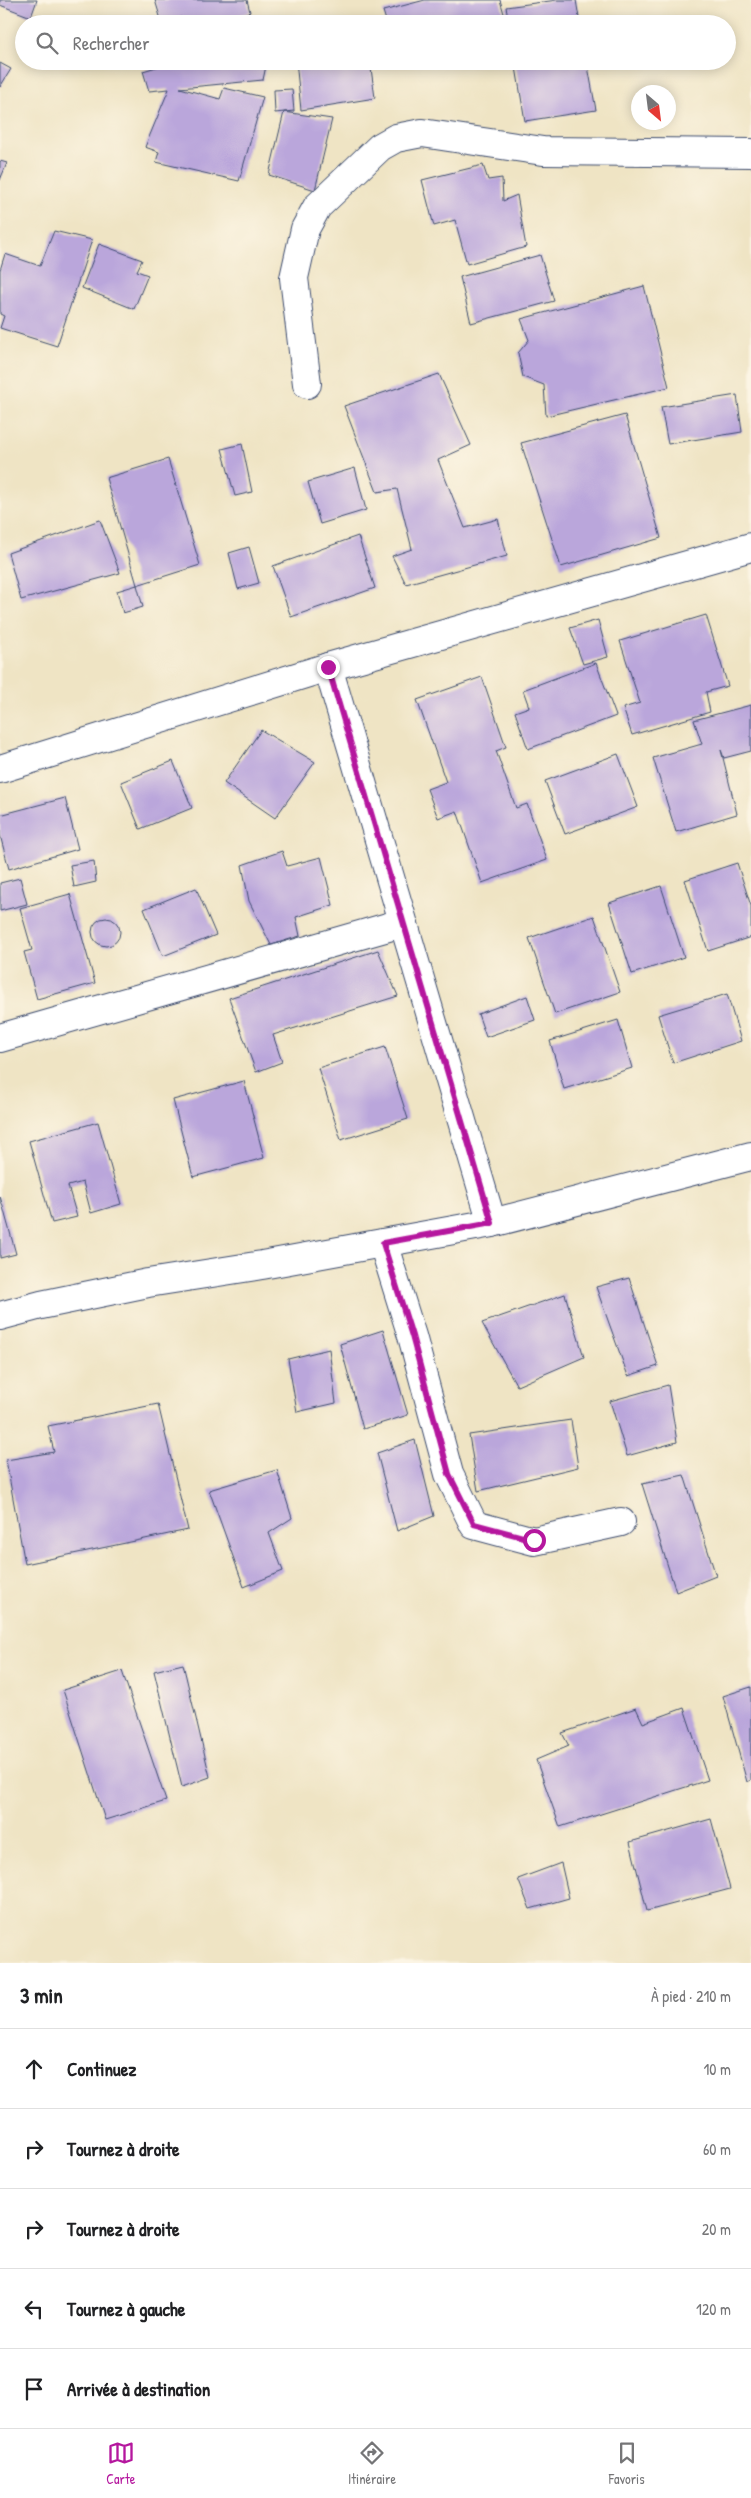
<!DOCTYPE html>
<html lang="fr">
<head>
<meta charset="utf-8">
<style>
  :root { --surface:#fff; --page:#f6f6f6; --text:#202124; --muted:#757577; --line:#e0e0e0; --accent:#b5179e }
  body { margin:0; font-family:"Patrick Hand",sans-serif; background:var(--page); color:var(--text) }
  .compass { position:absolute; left:631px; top:85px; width:45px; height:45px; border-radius:50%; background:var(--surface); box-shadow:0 2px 12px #0003; rotate:152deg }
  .stop { position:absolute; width:15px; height:15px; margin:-11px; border:4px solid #b5179e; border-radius:50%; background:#fff }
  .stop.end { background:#b5179e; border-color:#fff; box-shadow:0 1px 5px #0008 }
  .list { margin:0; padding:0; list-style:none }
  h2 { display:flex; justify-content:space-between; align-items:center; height:65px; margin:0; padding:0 20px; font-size:21px }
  h2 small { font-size:16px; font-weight:400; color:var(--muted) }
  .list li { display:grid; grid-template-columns:32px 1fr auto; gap:15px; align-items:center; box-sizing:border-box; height:80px; padding:0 20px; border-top:1px solid var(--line) }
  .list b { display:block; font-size:19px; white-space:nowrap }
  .list em { font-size:16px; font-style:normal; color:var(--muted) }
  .icon { flex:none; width:28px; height:28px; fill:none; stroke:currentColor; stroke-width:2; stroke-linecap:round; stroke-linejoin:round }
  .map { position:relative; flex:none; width:751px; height:1963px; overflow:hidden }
  .search { position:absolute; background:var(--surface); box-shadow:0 2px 12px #0003; left:15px; right:15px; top:15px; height:55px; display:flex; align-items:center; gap:12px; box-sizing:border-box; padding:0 18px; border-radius:28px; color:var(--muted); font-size:19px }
  .sheet { height:465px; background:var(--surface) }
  nav { display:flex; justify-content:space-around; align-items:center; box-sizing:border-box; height:70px; border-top:1px solid var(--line); background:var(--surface); font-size:14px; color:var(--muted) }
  nav a { display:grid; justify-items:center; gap:2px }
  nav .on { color:var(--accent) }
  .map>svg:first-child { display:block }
  .building { fill:#baa6db }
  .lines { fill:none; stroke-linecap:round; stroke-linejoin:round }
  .minor-casing { stroke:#3b4a6d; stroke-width:30 }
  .minor { stroke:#fff; stroke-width:28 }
  .route { stroke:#b5179e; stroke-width:6 }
</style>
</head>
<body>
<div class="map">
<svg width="751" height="1963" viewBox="0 0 751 1963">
  <rect width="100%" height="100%" fill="#fcf5e5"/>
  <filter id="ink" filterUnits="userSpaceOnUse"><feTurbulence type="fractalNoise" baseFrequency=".02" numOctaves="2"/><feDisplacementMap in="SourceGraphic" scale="10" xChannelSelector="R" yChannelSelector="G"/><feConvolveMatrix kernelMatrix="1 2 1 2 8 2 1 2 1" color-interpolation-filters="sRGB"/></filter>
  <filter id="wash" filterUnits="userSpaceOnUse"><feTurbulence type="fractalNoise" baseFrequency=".0096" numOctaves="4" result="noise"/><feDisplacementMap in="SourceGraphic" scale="20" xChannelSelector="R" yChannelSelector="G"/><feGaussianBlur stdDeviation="1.12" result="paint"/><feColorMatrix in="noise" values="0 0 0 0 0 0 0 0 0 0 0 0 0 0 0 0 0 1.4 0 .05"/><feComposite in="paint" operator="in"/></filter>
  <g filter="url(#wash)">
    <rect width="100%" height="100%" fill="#efe4c4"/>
    <g id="blocks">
      <g class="building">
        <polygon points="0,0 37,0 31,17 0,5"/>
        <polygon points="155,0 247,0 250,12 210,24 183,24 181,17 162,23"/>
        <polygon points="425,0 500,0 507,24 387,24 383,11"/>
        <polygon points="557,0 576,0 580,24 509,24 506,7"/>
        <polygon points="176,61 267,61 263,80 180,88 220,99 224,88 263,97 239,181 156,162 159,152 145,147 169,89 149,91 143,71"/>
        <polygon points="296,61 370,61 375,98 301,110"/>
        <polygon points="515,61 587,61 596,110 525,121"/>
        <polygon points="0,63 11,69 0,87"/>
        <polygon points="292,89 294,111 275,113 274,90"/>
        <polygon points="284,112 332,119 315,190 269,175"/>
        <polygon points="0,161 7,163 0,180"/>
        <polygon points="483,165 488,180 502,178 503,201 517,195 526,247 467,264 455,220 434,226 422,180"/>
        <polygon points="54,231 92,240 57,346 0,328 4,316 0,314 0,270 5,254 40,266"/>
        <polygon points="99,244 142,260 137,271 148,275 134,309 82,288"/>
        <polygon points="540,255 554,301 471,323 460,277"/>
        <polygon points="644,286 669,387 546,416 544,385 523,377 518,353 529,340 521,319"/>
        <polygon points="439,374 471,445 438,460 465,528 498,519 507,556 406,584 392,556 412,549 397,489 377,492 344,406"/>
        <polygon points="737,395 742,432 668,444 661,407"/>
        <polygon points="625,415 661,538 561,567 521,443"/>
        <polygon points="242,444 252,492 235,496 222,449"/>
        <polygon points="168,459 200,565 137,585 106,478"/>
        <polygon points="355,468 366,510 320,524 308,482"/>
        <polygon points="100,520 120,573 21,600 8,553"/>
        <polygon points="358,536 375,588 291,617 273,566"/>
        <polygon points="249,547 259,583 238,589 229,553"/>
        <polygon points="137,585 143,607 123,613 117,591"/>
        <polygon points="706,615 728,686 706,692 710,712 632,735 623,708 640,703 620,641"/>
        <polygon points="598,620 608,657 583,664 570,628"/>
        <polygon points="596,663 616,716 528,749 515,712 529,707 523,690"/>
        <polygon points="482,677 506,747 496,751 516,808 527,804 547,860 482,883 457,811 438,818 427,789 446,782 417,700"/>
        <polygon points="751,705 751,751 724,758 721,750 737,814 676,832 653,758 702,744 694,720"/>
        <polygon points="261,730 315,762 275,818 224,783"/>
        <polygon points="618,754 638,807 565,834 545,781"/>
        <polygon points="173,761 192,808 140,829 121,782"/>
        <polygon points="65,798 78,849 9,869 0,835 0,815"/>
        <polygon points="282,851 287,866 321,857 333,905 296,917 300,936 271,945 249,901 242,865"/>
        <polygon points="94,861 96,882 74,887 70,865"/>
        <polygon points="737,863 751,906 751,937 708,951 685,880"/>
        <polygon points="20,878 27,904 0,911 0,883"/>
        <polygon points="661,886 684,957 632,974 609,903"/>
        <polygon points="196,888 216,935 163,956 144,909"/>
        <polygon points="70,894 95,983 37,999 24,952 32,950 20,908"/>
        <polygon points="594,916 620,992 555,1014 529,938"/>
        <circle cx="106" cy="932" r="14"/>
        <polygon points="378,950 398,996 273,1035 282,1062 256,1072 229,998"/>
        <polygon points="727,994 741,1041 673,1063 658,1015"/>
        <polygon points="527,996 535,1020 486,1037 478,1014"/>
        <polygon points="618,1020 632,1068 564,1089 550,1041"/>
        <polygon points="385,1047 408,1119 341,1140 318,1068"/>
        <polygon points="244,1081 264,1158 193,1177 173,1100"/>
        <polygon points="98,1122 121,1204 91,1213 83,1182 68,1186 77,1217 52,1223 29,1141"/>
        <polygon points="0,1196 16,1254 0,1258"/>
        <polygon points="629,1278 658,1366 628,1376 596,1287"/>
        <polygon points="565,1294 584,1357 517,1386 482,1323"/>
        <polygon points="383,1330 408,1415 363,1429 340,1344"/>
        <polygon points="329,1349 336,1403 297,1412 288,1359"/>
        <polygon points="668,1385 677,1442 627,1456 610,1401"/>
        <polygon points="158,1404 188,1530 25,1564 6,1460 54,1452 48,1426"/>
        <polygon points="571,1420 578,1467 478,1491 469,1435"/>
        <polygon points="415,1440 434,1516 397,1531 377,1453"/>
        <polygon points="277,1470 292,1518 269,1533 283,1571 244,1587 209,1490"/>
        <polygon points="684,1475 716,1576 676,1592 642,1484"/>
        <polygon points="183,1664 210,1777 182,1787 154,1671"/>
        <polygon points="122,1671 166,1801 105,1820 63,1690"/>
        <polygon points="751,1687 751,1780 747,1782 723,1696"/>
        <polygon points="636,1708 643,1723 684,1708 708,1780 560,1827 536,1760 569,1746 562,1733"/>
        <polygon points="711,1819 730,1889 647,1911 630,1842"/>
        <polygon points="561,1863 569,1898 530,1909 518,1879"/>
      </g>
    </g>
  </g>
  <g filter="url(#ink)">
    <use href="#blocks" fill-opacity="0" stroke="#3b4a6d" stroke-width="1"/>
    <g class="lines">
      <g class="minor-casing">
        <g id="minor">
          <polyline points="307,384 294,278 305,229 317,207 380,147 396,138 422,133 543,151 751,153"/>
          <polyline points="328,667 492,1223"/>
          <polyline points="0,769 328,667 751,547"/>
          <polyline points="0,1038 402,923"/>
          <polyline points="383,1243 412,1336 449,1474 474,1525 534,1541 621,1522"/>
          <polyline points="0,1316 41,1305 148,1283 262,1265 492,1223 751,1156"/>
        </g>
      </g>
      <use href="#minor" class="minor"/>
    </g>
  </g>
  <g class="lines" filter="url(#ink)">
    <polyline class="route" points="328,667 492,1223 383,1243 412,1336 449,1474 474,1524 534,1540"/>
  </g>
</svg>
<svg class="compass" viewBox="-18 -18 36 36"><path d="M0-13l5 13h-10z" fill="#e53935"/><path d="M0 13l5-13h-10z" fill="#757577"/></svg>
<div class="stop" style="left:534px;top:1540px"></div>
<div class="stop end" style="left:328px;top:667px"></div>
<div class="search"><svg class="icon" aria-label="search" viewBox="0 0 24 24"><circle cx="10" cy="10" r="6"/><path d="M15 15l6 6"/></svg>Rechercher</div>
</div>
<section class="sheet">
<h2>3 min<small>À pied · 210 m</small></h2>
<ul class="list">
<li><svg class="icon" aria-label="ahead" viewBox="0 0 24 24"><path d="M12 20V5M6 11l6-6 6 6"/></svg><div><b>Continuez</b></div><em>10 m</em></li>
<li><svg class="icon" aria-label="right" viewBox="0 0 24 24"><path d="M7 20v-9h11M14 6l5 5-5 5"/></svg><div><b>Tournez à droite</b></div><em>60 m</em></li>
<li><svg class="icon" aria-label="right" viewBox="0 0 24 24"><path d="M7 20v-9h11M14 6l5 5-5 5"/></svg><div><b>Tournez à droite</b></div><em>20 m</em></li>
<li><svg class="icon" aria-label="left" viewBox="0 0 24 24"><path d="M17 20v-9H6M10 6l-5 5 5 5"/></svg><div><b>Tournez à gauche</b></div><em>120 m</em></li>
<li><svg class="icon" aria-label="arrive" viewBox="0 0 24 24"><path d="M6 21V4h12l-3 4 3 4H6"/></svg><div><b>Arrivée à destination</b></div></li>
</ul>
</section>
<nav>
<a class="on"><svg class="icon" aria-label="map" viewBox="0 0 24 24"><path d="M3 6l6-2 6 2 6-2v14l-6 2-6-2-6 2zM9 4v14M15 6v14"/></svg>Carte</a>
<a><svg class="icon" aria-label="directions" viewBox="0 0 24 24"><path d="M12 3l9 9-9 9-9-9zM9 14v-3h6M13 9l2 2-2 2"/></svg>Itinéraire</a>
<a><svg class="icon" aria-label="saved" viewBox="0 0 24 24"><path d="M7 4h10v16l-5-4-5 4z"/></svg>Favoris</a>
</nav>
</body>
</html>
